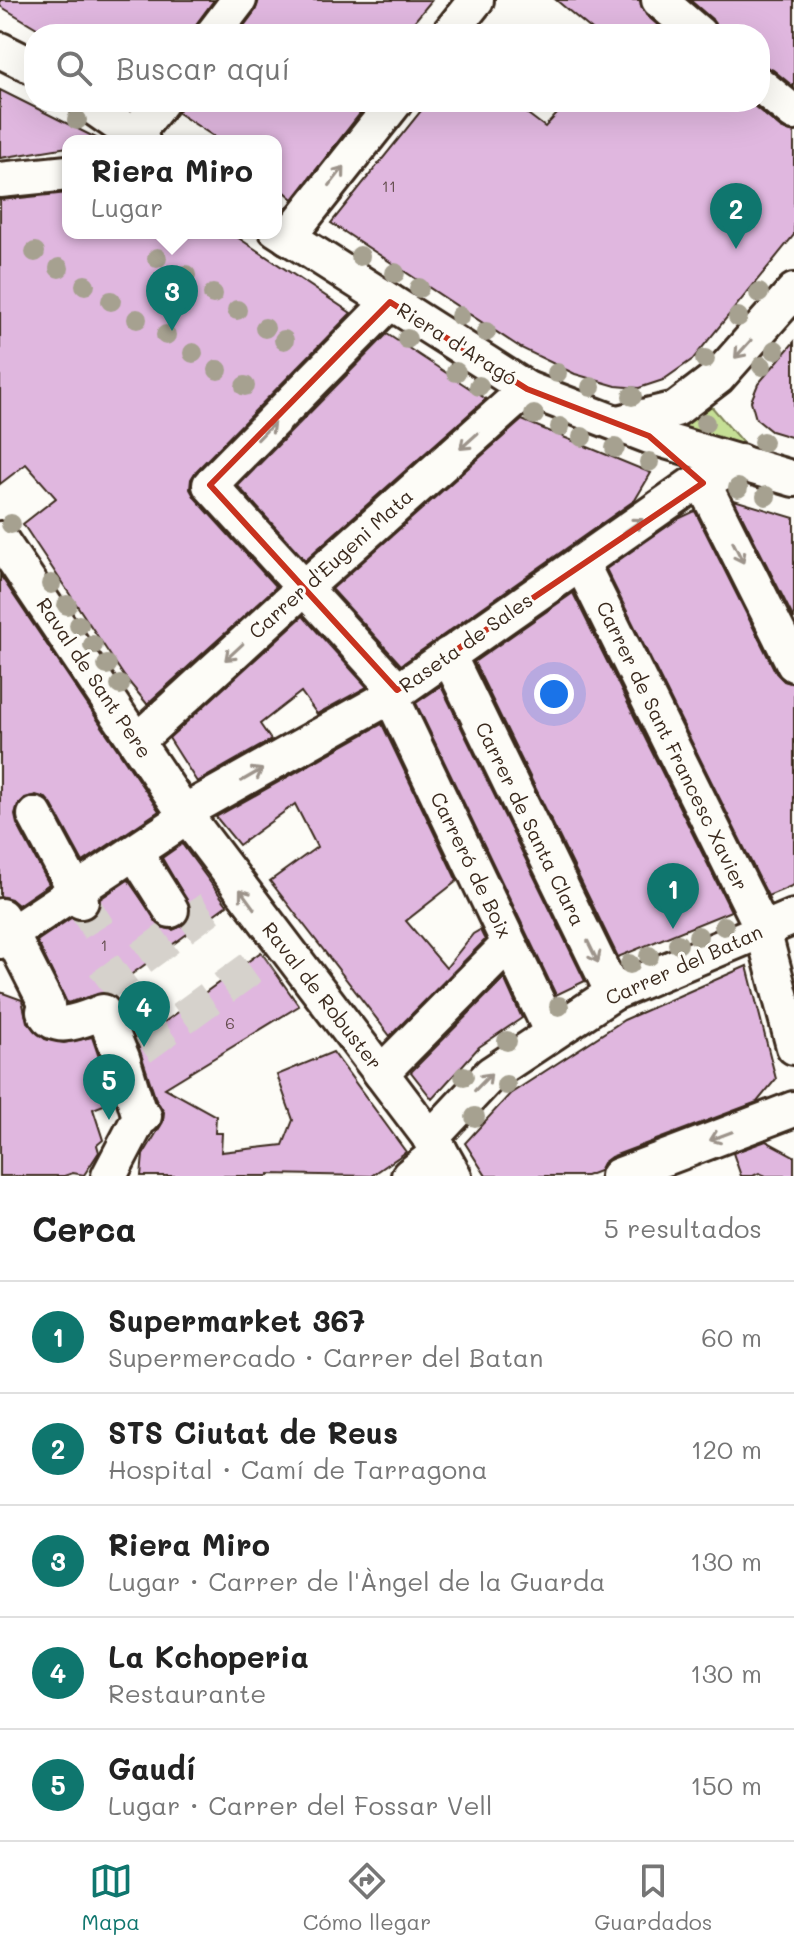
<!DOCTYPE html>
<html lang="es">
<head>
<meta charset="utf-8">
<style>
  :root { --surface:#fff; --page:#f2f2f2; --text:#222; --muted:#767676; --line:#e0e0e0; --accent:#0f766e }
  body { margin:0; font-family:Mali,sans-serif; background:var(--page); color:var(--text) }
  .you { position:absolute; left:554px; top:694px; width:28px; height:28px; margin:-20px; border:6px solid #fff; border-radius:50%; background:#1a73e8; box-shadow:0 0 0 12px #1a73e833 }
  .badge { display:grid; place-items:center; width:52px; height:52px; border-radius:50%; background:var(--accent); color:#fff; font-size:26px; font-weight:700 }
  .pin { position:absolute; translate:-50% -66px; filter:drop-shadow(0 2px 4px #0008) }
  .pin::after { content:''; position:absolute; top:42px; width:28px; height:24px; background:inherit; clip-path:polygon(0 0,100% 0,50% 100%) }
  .popup { position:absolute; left:62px; top:135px; width:220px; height:104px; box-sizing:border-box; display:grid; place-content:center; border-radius:16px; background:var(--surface); filter:drop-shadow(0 2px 6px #0005); font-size:26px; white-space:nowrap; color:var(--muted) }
  .popup b { font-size:30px; color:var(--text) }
  .popup::after { content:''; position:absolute; left:50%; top:100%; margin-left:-16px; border:16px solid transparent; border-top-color:var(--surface) }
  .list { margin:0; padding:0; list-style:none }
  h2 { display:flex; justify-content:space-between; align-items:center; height:104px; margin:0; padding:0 32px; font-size:34px }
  h2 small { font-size:26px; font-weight:400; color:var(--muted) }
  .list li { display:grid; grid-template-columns:52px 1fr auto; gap:24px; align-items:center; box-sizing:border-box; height:112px; padding:0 32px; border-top:2px solid var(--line) }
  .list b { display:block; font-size:30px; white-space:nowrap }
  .list p { margin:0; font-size:26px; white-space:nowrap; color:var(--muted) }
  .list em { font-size:26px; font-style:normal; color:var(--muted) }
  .icon { flex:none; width:44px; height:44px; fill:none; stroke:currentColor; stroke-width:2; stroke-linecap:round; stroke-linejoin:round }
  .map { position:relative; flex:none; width:794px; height:1176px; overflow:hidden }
  .search { position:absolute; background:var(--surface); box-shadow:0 8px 32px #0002; left:24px; right:24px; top:24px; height:88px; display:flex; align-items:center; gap:20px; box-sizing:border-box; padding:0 28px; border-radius:32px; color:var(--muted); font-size:30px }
  .sheet { height:664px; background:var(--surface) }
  nav { display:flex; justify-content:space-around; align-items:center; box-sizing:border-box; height:112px; border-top:2px solid var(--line); background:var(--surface); font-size:22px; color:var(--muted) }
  nav a { display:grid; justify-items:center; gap:4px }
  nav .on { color:var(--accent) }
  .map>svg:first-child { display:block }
  .green { fill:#c5df95; stroke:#80845a; stroke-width:2 }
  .building { fill:#e0b7df; stroke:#3b2a1e; stroke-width:2 }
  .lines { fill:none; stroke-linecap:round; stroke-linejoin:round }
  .minor-tunnel { stroke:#d6d2cc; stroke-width:34; stroke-dasharray:34 17; stroke-linecap:butt }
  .minor-casing { stroke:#3b2a1e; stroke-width:40 }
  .minor { stroke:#fdfcf7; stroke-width:34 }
  .tree { fill:#a6a190 }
  .oneway { stroke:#9c938a }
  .marked { fill:none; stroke:#c8321e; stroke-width:6; stroke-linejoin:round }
  .labels { text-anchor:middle; stroke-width:6; stroke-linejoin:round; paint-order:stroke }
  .number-label { font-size:16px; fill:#644d4e }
  .street-label { font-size:20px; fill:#3b2a1e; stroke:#fdfcf7 }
</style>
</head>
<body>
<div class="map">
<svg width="794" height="1176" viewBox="0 0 794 1176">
  <rect width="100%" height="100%" fill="#fdfcf7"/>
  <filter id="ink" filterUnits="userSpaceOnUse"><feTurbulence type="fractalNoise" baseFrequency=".0125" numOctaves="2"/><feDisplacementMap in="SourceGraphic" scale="16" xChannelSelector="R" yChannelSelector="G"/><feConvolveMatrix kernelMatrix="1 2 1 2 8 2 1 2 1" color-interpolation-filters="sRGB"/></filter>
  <g filter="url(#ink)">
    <polygon class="green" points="706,400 742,442 740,444 673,425"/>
    <g class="building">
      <polygon points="0,0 214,0 197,23 193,34 47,34 0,6"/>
      <polygon points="259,0 432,0 404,34 238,34 255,11"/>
      <polygon points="556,0 640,0 646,15 668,34 597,34"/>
      <polygon points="690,0 794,0 794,87 773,70 760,65 760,34 718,34 712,19"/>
      <polygon points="0,90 102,141 68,141 68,147 0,158"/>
      <polygon points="181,102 369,102 293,199 276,184 276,141 221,141 178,113"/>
      <polygon points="428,102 512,102 545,127 568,102 749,102 781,128 794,133 794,235 693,359 663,380 639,388 616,386 575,374 521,348 331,223"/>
      <polygon points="68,193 68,233 231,233 351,313 196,471 191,479 190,489 195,498 276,587 147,704 124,676 23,524 56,498 26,464 0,484 0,200"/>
      <polygon points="387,334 486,399 305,560 238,486"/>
      <polygon points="794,342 794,438 771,431 756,419 751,401 758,384"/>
      <polygon points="522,420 651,473 635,500 401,665 332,589"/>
      <polygon points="734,500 794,518 794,619"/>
      <polygon points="695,511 776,673 784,681 794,684 794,885 768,896 606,569 678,519"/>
      <polygon points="0,575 159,811 83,862 52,805 46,798 36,795 25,798 18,805 15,815 17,824 49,884 18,905 11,899 0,896"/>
      <polygon points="573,593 731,911 618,957 474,662"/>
      <polygon points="303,616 367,687 317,714 301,692 260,724 271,740 197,782 169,738"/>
      <polygon points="441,686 585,981 556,995 416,703"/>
      <polygon points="382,724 457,881 406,921 446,968 473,934 480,930 485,940 390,1036 270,881 317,847 295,804 239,845 216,817"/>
      <polygon points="182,844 227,905 107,992 67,1003 37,941 71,918 81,921 91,918 98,911 100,899 128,880 161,927 173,930 182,926 189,919 191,908 162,858"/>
      <polygon points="261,952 299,1006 165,1088 216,1116 215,1133 222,1133 221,1152 283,1145 293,1120 277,1075 333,1052 406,1152 371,1176 269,1174 269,1176 141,1176 143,1155 163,1122 164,1112 156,1100 137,1042"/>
      <polygon points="747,966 776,1079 757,1102 611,1157 603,1163 599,1171 586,1176 486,1176 465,1143 510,1094 624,1020"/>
      <polygon points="504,978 522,1018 479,1047 432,1099 411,1072"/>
      <polygon points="0,992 22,1000 27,1022 45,1039 64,1043 92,1037 114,1101 93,1109 103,1140 97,1145 99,1152 84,1175 73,1173 64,1176 0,1176"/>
      <polygon points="766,1141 794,1156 794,1176 766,1176 759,1173 753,1176 741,1176 733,1153"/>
    </g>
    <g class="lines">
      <g class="minor-tunnel">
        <polyline points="81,901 102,935"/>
        <polyline points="100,988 222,899"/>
        <polyline points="141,1048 265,958"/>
      </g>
      <g class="minor-casing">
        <g id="minor">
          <polyline points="659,0 699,34"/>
          <polyline points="213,34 239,0"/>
          <polyline points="449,34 476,0"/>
          <polyline points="0,50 34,67"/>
          <polyline points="760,85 794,113"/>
          <polyline points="86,102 142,141"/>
          <polyline points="134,136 161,102"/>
          <polyline points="0,180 68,173"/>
          <polyline points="276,229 527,389 649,436 794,479"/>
          <polyline points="288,237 395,102"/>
          <polyline points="390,302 210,485 397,690"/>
          <polyline points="618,423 676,409 718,377 794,291"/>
          <polyline points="703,483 794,664"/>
          <polyline points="0,539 187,817 381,1073 440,1151 454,1176"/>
          <polyline points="581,563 763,930 794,1047"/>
          <polyline points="448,655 613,993"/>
          <polyline points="391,696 552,1033"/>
          <polyline points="137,741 304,588 527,389"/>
          <polyline points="184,812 391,696 692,485 703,483 740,462"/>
          <polyline points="35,815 81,901"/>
          <polyline points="135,853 171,910"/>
          <polyline points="1,916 11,934 187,817"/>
          <path d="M 0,941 L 11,934 L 47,1005 L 44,1011 C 54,1035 85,1018 103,1012 L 122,1058 L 140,1117"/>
          <polyline points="381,1073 509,944"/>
          <polyline points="430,1139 491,1074 613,993 794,917"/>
          <polyline points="109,1176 140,1117 144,1116"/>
          <polyline points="409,1176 440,1151"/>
          <polyline points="618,1176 794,1109"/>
        </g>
      </g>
      <use href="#minor" class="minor"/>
    </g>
    <g class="tree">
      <circle cx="77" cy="120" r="10"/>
      <circle cx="35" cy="252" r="10"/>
      <circle cx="360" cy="256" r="10"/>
      <circle cx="157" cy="258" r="10"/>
      <circle cx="59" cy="268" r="10"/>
      <circle cx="395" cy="273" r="10"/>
      <circle cx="186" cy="275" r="10"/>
      <circle cx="85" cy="285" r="10"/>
      <circle cx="419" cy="288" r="10"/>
      <circle cx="759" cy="293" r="10"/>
      <circle cx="213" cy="294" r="10"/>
      <circle cx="111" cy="301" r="10"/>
      <circle cx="237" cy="310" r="10"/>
      <circle cx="460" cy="316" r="10"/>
      <circle cx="738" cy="317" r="10"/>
      <circle cx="137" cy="319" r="10"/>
      <circle cx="265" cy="328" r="10"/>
      <circle cx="486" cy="332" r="10"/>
      <circle cx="166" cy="335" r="10"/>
      <circle cx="407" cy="339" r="10"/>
      <circle cx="284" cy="340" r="10"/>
      <circle cx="775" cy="350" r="10"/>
      <circle cx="193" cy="353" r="10"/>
      <circle cx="705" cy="359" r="10"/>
      <circle cx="762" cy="366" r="10"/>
      <circle cx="218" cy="370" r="10"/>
      <circle cx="456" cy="372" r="10"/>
      <circle cx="557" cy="373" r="10"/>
      <circle cx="245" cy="386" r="10"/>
      <circle cx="479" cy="386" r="10"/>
      <circle cx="591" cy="387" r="10"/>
      <circle cx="632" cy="396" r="10"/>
      <circle cx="534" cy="415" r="10"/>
      <circle cx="705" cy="423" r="10"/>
      <circle cx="560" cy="427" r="10"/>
      <circle cx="582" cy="437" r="10"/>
      <circle cx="763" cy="442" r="10"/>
      <circle cx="615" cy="448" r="10"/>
      <circle cx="649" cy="462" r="10"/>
      <circle cx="738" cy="488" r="10"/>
      <circle cx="766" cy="496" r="10"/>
      <circle cx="11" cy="524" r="10"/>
      <circle cx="51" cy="584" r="10"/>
      <circle cx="67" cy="605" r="10"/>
      <circle cx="79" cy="625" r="10"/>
      <circle cx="93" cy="645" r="10"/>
      <circle cx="107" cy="665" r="10"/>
      <circle cx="120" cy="685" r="10"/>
      <circle cx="724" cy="926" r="10"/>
      <circle cx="698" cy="936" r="10"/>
      <circle cx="678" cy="944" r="10"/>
      <circle cx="649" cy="956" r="10"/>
      <circle cx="630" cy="964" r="10"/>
      <circle cx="559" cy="1006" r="10"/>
      <circle cx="507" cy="1041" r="10"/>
      <circle cx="464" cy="1076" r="10"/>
      <circle cx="506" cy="1085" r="10"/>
      <circle cx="475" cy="1117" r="10"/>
    </g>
    <defs><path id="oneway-shaft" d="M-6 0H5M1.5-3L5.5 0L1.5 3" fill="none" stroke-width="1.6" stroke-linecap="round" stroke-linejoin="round" transform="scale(2)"/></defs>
    <g class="oneway">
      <use href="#oneway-shaft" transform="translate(337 176) rotate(-52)"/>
      <use href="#oneway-shaft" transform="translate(743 349) rotate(132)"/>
      <use href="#oneway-shaft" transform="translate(266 431) rotate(-46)"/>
      <use href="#oneway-shaft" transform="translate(469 441) rotate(138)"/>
      <use href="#oneway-shaft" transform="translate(633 526) rotate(-35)"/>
      <use href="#oneway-shaft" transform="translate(738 552) rotate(63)"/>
      <use href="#oneway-shaft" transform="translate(234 652) rotate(137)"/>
      <use href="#oneway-shaft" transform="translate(252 775) rotate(-30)"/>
      <use href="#oneway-shaft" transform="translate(247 899) rotate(-126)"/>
      <use href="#oneway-shaft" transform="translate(593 952) rotate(64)"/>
      <use href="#oneway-shaft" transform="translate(483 1082) rotate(-46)"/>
      <use href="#oneway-shaft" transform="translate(721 1136) rotate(159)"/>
    </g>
  </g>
  <path class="marked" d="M 390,302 L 527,389 L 649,436 L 703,483 L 397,690 L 210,485 Z"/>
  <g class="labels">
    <g class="number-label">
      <text x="389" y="192">11</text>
      <text x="104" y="951">1</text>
      <text x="230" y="1029">6</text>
    </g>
    <g class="street-label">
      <text transform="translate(457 344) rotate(32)" y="7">Riera d'Aragó</text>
      <text transform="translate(331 564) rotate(-42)" y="7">Carrer d'Eugeni Mata</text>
      <text transform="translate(466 643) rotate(-35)" y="7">Raseta de Sales</text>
      <text transform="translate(94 678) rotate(56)" y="7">Raval de Sant Pere</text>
      <text transform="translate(672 746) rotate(64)" y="7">Carrer de Sant Francesc Xavier</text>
      <text transform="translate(530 824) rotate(64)" y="7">Carrer de Santa Clara</text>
      <text transform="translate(471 865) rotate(64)" y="7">Carreró de Boix</text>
      <text transform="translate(684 965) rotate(-24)" y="7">Carrer del Batan</text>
      <text transform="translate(322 996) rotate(52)" y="7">Raval de Robuster</text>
    </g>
  </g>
</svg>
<div class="you"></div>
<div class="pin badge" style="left:673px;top:929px">1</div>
<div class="pin badge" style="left:736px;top:249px">2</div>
<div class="pin badge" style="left:172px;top:331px">3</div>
<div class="popup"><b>Riera Miro</b>Lugar</div>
<div class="pin badge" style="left:144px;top:1047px">4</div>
<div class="pin badge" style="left:109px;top:1120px">5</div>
<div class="search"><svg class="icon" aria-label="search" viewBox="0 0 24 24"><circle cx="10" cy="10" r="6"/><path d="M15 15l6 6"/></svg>Buscar aquí</div>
</div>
<section class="sheet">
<h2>Cerca<small>5 resultados</small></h2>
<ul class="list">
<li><span class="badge">1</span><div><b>Supermarket 367</b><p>Supermercado · Carrer del Batan</p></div><em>60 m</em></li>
<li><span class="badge">2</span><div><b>STS Ciutat de Reus</b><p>Hospital · Camí de Tarragona</p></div><em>120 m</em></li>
<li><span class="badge">3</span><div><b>Riera Miro</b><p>Lugar · Carrer de l'Àngel de la Guarda</p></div><em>130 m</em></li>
<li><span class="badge">4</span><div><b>La Kchoperia</b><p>Restaurante</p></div><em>130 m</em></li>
<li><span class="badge">5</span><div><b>Gaudí</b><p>Lugar · Carrer del Fossar Vell</p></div><em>150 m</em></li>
</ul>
</section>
<nav>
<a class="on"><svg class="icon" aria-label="map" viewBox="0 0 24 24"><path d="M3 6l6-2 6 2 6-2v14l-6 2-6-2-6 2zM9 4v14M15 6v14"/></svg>Mapa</a>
<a><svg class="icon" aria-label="directions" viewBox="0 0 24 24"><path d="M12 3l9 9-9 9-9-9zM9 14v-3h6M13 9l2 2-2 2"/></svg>Cómo llegar</a>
<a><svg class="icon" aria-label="saved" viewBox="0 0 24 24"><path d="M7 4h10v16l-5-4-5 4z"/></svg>Guardados</a>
</nav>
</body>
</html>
